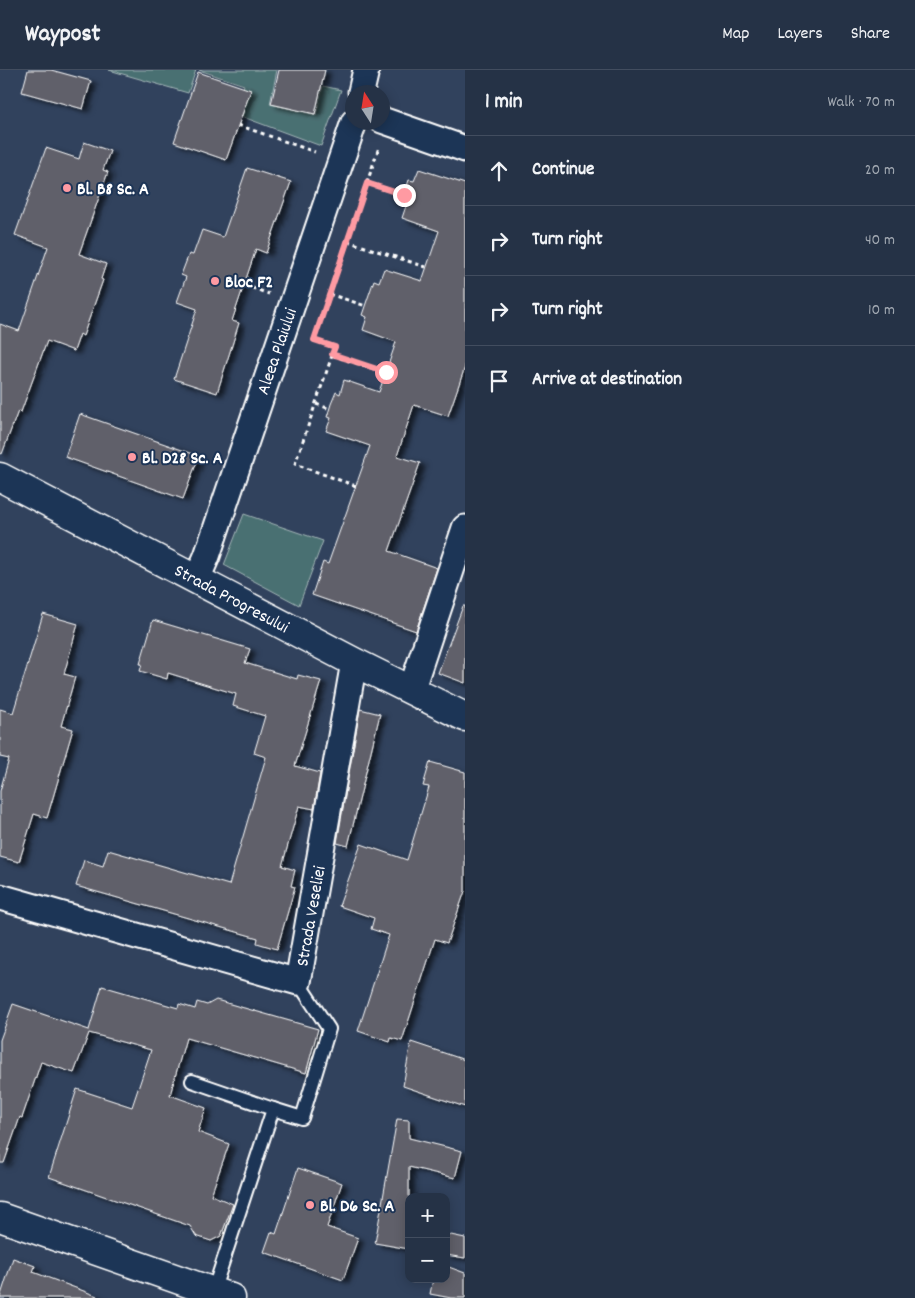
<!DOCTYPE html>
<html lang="en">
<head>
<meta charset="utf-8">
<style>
  :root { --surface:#253246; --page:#313e51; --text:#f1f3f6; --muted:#a3aab3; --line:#424d5f }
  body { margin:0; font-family:Dekko,sans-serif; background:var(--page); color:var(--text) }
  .controls { position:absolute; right:15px; bottom:15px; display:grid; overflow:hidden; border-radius:10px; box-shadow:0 2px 12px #0003 }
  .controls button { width:45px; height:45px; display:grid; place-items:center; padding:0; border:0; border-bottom:1px solid var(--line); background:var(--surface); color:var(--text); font:25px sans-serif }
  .compass { position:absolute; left:345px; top:15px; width:45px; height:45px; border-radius:50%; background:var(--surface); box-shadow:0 2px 12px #0003; rotate:348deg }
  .stop { position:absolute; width:15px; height:15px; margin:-11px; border:4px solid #ff9aa2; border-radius:50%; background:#fff }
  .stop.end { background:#ff9aa2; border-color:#fff; box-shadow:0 1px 5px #0008 }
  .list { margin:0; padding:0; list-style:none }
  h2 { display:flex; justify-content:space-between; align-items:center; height:65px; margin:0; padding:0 20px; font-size:21px }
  h2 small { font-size:16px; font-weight:400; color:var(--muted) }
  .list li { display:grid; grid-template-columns:32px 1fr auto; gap:15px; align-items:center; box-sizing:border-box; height:70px; padding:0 20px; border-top:1px solid var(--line) }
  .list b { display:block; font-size:19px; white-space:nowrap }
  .list em { font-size:16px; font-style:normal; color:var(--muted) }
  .icon { flex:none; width:28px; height:28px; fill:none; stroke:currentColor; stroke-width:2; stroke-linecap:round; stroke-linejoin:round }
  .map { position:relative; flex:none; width:465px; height:1228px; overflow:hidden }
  header { display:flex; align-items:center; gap:30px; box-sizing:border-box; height:70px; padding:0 25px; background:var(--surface); border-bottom:1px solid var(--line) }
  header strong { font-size:24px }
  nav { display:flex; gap:28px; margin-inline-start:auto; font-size:18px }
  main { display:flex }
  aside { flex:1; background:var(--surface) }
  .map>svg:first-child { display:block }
  .green { fill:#4a6f72; stroke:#a4b7b8 }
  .building { fill:#61606b; stroke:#fff; filter:url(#shadow) }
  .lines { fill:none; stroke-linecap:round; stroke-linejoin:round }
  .lane-casing { stroke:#fff; stroke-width:16 }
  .street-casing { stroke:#fff; stroke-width:29 }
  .secondary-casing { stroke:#fff; stroke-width:31 }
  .path { stroke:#fff; stroke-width:3; stroke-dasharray:4 4; stroke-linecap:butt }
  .lane { stroke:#1d3557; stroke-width:12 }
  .street { stroke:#1d3557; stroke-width:25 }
  .secondary { stroke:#1d3557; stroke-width:28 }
  .route { stroke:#ff9aa2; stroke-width:6 }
  .poi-dot { fill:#ff9aa2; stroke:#1d3557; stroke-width:2 }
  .labels { text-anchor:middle; stroke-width:4; stroke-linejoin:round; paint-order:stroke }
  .poi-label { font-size:18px; font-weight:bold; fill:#fff; stroke:#1d3557; text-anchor:start }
  .street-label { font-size:18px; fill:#fff; stroke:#1d3557 }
</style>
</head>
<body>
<header>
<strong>Waypost</strong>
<nav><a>Map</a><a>Layers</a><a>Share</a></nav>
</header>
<main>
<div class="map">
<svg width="465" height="1228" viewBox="0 0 465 1228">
  <defs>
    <filter id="shadow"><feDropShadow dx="5.5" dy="3" stdDeviation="2.5" flood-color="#0009"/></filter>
  </defs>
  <rect width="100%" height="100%" fill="#31425d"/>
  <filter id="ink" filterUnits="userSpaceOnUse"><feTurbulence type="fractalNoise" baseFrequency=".02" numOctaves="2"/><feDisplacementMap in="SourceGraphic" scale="10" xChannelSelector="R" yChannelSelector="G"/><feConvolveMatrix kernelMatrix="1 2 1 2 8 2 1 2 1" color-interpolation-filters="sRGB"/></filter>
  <g filter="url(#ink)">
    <g class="green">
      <polygon points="109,0 196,0 188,23"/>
      <polygon points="199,0 277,0 270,34 316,45 323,16 341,20 321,76 235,44 244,15"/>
      <polygon points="244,444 323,471 299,535 224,495"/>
    </g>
    <g class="building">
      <polygon points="28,0 51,0 91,11 83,39 22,22"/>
      <polygon points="279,0 325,0 315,44 271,34"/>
      <polygon points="198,2 251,20 226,90 174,72"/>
      <polygon points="84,72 110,81 103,100 108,102 79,184 106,194 101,209 103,210 83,266 80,264 74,281 47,271 21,342 18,341 2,384 0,383 0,254 19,261 48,177 15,165 46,78 79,89"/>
      <polygon points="247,98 291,112 266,183 256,179 232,251 239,253 217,323 174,309 197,239 177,232 186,207 181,205 189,184 193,185 202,160 223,167"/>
      <polygon points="419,99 465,114 465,297 448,346 414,335 397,386 420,393 389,481 437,498 416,561 312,525 323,492 328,494 370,376 326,361 331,348 327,347 331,334 336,322 340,324 344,310 379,322 396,272 363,260 367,247 362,245 374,210 379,212 384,199 422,211 439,161 402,148 406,136 401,134 409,110 414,111"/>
      <polygon points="80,344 199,386 183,429 65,387"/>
      <polygon points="463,536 465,536 465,613 438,603"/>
      <polygon points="43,544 78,554 64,604 75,607 61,656 73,659 47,748 34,744 19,792 0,787 0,721 9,689 0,687 0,639 13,643"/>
      <polygon points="153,550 250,579 245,593 297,609 298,605 321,611 295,696 320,703 314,739 299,736 282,796 295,800 291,816 295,817 277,879 257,873 258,868 76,816 84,790 103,796 108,780 229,815 266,687 254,683 265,646 233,636 236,624 168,603 167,609 140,601 142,594 140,594"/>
      <polygon points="360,639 380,644 348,776 337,773"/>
      <polygon points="430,692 465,702 465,821 447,873 435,869 402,971 391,968 390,972 358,961 389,865 371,859 374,848 339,836 361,774 407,790 429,717 423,716"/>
      <polygon points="102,916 178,938 179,934 195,939 197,932 207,935 216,930 318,959 306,1003 186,968 170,1025 206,1038 198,1062 229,1074 211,1125 233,1134 221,1166 211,1171 196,1166 190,1156 49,1107 77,1019 132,1037 151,980 89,963 74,1003 41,992 22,1048 20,1047 4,1093 0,1093 0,970 13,934 89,960"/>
      <polygon points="411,972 465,990 465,1037 403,1016"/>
      <polygon points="397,1049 409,1050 409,1068 462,1081 455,1108 409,1097 409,1179 375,1173"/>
      <polygon points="298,1098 342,1113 327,1157 358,1168 343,1210 264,1182 271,1162 276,1164"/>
      <polygon points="446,1164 465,1168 465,1188 446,1185"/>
      <polygon points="13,1188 35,1196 33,1202 97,1226 96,1228 0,1228"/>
      <polygon points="446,1196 465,1203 465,1228 451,1228 430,1224 433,1209 446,1209"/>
    </g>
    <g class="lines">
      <g class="lane-casing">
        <g id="lane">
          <polyline points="192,1011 273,1039 213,1222"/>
          <polyline points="273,1039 302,1048 329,959 298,912"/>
        </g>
      </g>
      <g class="street-casing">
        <g id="street">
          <polyline points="361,22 366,0"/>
          <polyline points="382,50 465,79"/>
          <polyline points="197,509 207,486 354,52"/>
          <polyline points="411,621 465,458"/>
          <polyline points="0,827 298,912 354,592"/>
        </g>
      </g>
      <g class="secondary-casing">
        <g id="secondary">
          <polyline points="0,407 354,592 465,647"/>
          <polyline points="0,1147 231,1228"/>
        </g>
      </g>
      <g class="path">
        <polyline points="238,55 315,82"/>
        <polyline points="367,113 404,125"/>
        <polyline points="347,171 426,197"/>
        <polyline points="244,215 269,224"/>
        <polyline points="329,224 366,236"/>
        <polyline points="332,285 386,302"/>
        <polyline points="316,334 330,339"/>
        <polyline points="356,416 295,394 335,277 314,270 379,77"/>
      </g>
      <use href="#lane" class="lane"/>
      <use href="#street" class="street"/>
      <use href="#secondary" class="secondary"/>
    </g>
  </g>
  <g class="lines" filter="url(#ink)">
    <polyline class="route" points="386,302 332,284 335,277 314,270 367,113 404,125"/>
  </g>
  <g class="poi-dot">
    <circle cx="67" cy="118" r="5"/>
    <circle cx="215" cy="211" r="5"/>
    <circle cx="132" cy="387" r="5"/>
    <circle cx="310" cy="1135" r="5"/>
  </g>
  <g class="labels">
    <g class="poi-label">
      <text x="77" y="124">Bl. B8 Sc. A</text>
      <text x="225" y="217">Bloc F2</text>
      <text x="142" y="393">Bl. D28 Sc. A</text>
      <text x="320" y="1141">Bl. D6 Sc. A</text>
    </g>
    <g class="street-label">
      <text transform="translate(276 281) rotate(-71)" y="6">Aleea Plaiului</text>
      <text transform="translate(232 528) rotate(28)" y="6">Strada Progresului</text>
      <text transform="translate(310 846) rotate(-80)" y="6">Strada Veseliei</text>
    </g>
  </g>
</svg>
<div class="controls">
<button>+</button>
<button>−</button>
</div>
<svg class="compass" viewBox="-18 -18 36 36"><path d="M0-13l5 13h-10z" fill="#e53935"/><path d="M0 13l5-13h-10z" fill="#a3aab3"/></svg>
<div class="stop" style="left:386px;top:302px"></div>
<div class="stop end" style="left:404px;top:125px"></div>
</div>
<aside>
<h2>1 min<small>Walk · 70 m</small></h2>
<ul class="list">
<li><svg class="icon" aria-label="ahead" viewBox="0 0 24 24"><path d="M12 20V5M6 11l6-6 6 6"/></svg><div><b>Continue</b></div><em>20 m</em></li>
<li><svg class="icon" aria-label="right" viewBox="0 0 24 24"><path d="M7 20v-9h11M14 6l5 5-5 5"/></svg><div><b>Turn right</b></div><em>40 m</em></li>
<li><svg class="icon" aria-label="right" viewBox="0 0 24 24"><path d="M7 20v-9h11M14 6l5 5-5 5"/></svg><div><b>Turn right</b></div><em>10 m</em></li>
<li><svg class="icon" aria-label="arrive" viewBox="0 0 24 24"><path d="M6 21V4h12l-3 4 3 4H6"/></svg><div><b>Arrive at destination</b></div></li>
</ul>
</aside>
</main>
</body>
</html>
